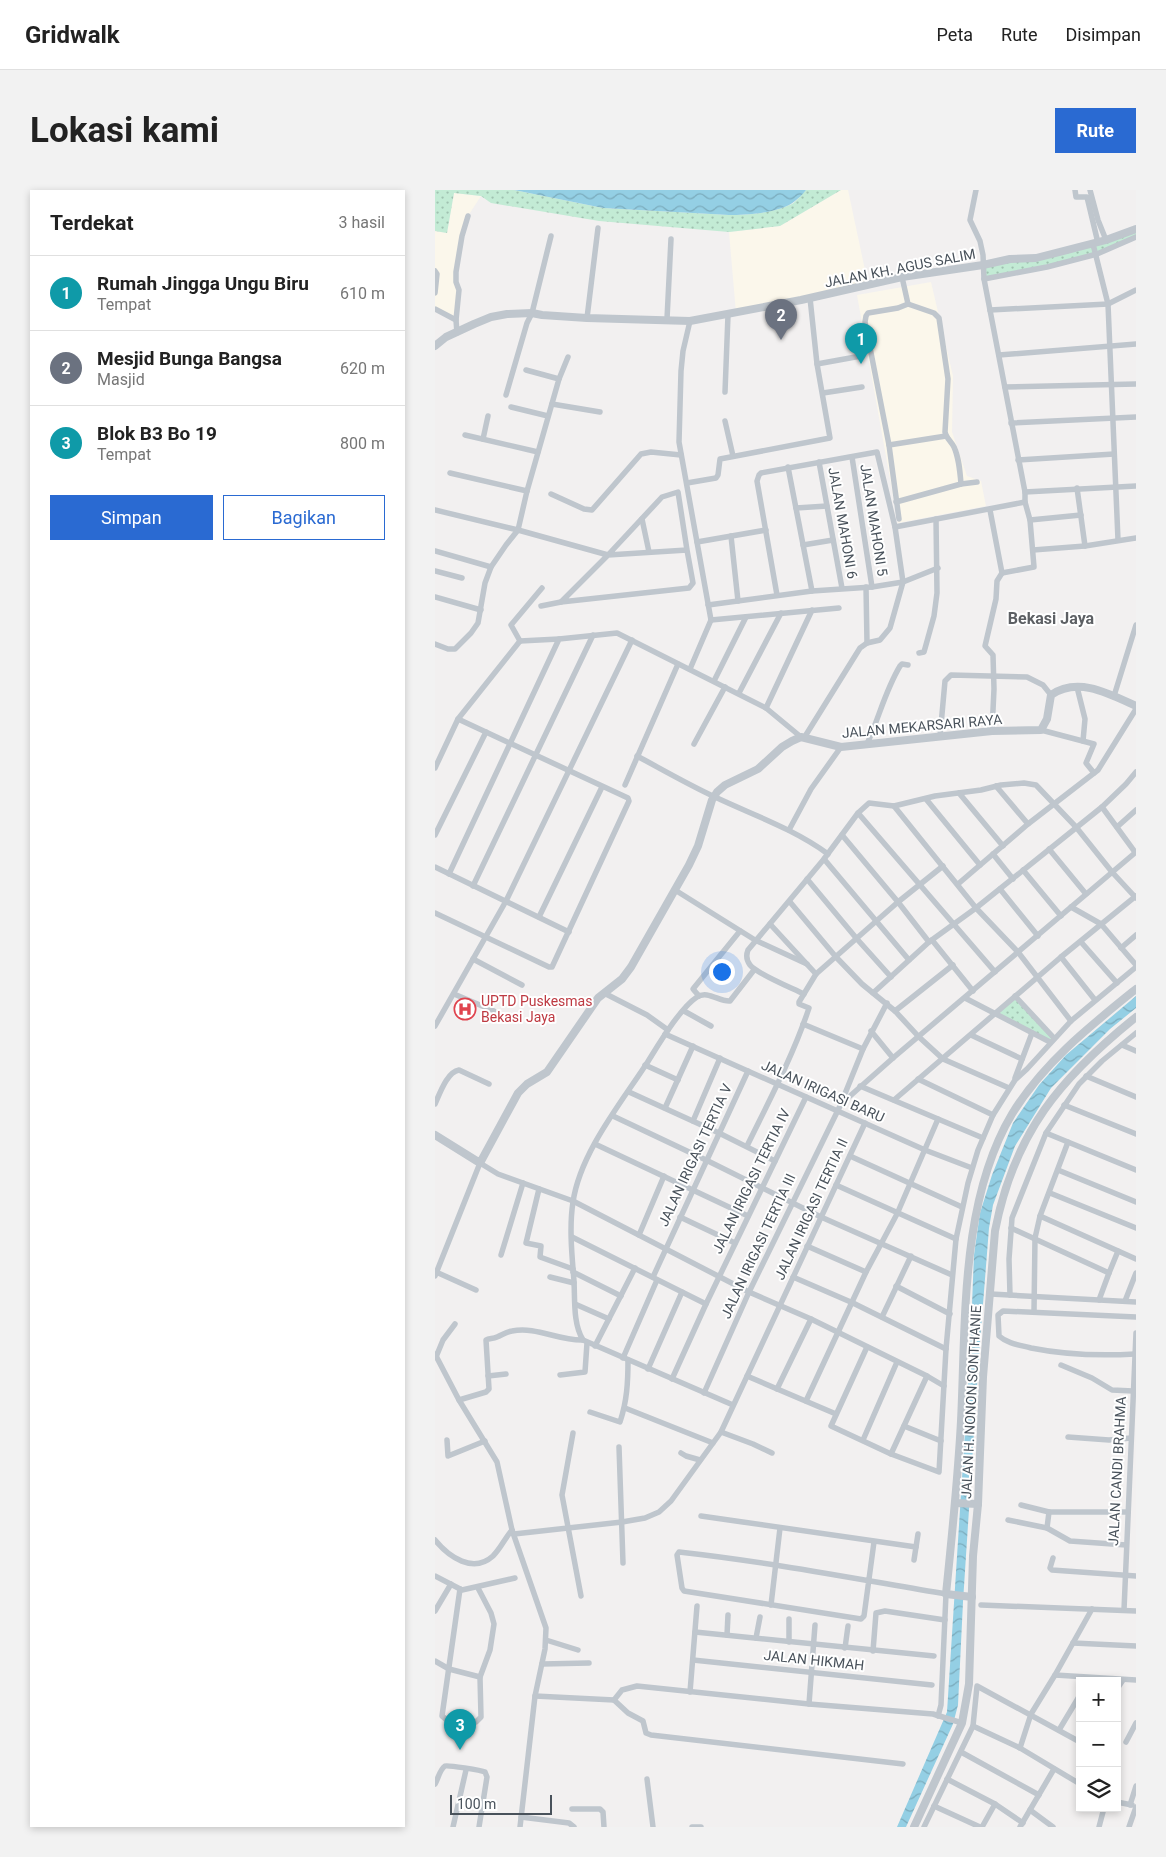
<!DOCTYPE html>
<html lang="id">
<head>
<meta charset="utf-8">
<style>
  :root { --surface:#fff; --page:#f2f2f2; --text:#222; --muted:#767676; --line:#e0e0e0; --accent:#2a6ad2 }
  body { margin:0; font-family:Roboto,sans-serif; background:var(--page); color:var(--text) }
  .controls { position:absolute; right:15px; bottom:15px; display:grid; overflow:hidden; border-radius:0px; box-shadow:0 2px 8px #0003 }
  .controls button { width:45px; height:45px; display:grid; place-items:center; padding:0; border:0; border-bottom:1px solid var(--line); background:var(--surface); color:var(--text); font:25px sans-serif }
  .scale { position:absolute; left:15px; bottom:12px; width:102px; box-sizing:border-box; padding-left:5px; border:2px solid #49525b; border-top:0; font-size:14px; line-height:18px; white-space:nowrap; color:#49525b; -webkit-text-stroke:4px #fff; paint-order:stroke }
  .you { position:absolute; left:286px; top:781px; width:18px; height:18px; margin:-12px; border:4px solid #fff; border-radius:50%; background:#1a73e8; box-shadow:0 0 0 8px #1a73e833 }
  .badge { display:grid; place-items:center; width:32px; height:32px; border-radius:50%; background:var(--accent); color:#fff; font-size:16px; font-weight:700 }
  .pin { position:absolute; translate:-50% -41px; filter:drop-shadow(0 1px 2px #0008) }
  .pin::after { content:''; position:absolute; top:26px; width:18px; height:15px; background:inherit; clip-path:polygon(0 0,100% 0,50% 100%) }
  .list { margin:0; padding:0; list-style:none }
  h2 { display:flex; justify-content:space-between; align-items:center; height:65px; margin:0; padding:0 20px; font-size:21px }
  h2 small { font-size:16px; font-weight:400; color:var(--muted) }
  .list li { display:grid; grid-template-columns:32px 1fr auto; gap:15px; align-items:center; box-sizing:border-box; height:75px; padding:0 20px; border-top:1px solid var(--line) }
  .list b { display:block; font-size:19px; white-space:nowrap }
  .list p { margin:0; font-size:16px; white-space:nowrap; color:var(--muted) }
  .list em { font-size:16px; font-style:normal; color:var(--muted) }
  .actions { display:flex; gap:10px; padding:15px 20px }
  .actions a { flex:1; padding:11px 0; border:1px solid var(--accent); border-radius:0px; text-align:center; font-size:18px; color:var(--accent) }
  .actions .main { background:var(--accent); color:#fff }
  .icon { flex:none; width:28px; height:28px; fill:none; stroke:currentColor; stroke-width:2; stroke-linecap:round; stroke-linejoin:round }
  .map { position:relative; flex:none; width:701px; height:1637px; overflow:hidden; border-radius:0px }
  header { display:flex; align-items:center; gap:30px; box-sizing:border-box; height:70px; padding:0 25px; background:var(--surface); border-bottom:1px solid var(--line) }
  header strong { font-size:24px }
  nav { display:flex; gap:28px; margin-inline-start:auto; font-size:18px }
  .intro { display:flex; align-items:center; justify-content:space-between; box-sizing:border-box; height:120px; padding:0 30px }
  h1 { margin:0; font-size:35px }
  .button { padding:12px 22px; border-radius:0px; background:var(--accent); color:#fff; font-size:18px; font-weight:700 }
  main { display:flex; gap:30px; padding:0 30px }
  aside { flex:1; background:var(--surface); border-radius:0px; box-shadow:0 2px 8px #0003 }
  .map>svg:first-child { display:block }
  .commercial { fill:#fbf7eb }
  .grass { fill:url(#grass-dots) }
  .water { fill:url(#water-waves) }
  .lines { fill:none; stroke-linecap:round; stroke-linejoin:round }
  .minor { stroke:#bfc6cd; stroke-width:5.5 }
  .tertiary { stroke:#bfc6cd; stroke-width:8 }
  .labels { text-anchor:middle; stroke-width:4; stroke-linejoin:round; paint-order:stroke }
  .street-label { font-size:14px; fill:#49525b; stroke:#fff }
  .health-label { font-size:14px; fill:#be3a42; stroke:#fff; text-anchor:start }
  .quarter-label { font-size:16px; font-weight:bold; fill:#5d6064; stroke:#fff }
</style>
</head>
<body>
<header>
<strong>Gridwalk</strong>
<nav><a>Peta</a><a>Rute</a><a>Disimpan</a></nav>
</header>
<div class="intro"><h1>Lokasi kami</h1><a class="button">Rute</a></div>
<main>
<aside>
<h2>Terdekat<small>3 hasil</small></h2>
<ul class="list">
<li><span class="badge" style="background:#0f9aa8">1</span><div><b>Rumah Jingga Ungu Biru</b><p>Tempat</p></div><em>610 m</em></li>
<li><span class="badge" style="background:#6b7280">2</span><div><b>Mesjid Bunga Bangsa</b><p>Masjid</p></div><em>620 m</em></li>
<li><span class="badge" style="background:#0f9aa8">3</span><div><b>Blok B3 Bo 19</b><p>Tempat</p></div><em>800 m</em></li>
</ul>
<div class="actions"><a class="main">Simpan</a><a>Bagikan</a></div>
</aside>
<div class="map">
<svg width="701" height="1637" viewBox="0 0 701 1637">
  <defs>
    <pattern id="grass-dots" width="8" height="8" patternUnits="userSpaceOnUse" patternTransform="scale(1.25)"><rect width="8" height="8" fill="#c3ebd5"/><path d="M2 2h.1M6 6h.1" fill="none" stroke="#a0c1b0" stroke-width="1.8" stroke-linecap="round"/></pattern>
    <pattern id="water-waves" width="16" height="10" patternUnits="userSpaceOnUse" patternTransform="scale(1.25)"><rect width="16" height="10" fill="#94cfe4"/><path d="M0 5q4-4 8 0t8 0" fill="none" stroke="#7babbc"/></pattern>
  </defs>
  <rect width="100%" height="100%" fill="#f2f0f0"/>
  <g class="commercial">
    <polygon points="406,0 413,0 433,94 301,123 294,42 345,36"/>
    <polygon points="19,3 46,6 33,26 23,71 21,130 0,119 0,41 12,43"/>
    <polygon points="496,92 518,186 517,242 532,286 546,291 551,316 463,333 422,105"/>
  </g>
  <g class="grass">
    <path d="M 0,0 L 79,0 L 168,18 L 294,25 C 315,25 338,23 357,14 C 362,11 367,4 371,0 L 406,0 L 345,36 L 294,42 L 164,31 L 56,13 L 46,6 L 19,3 L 12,43 L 0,41 Z"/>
    <polygon points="701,39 701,47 662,64 549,89 548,75 601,68"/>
    <polygon points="580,806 619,848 615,852 560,824"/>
  </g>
  <g class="water">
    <path d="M 79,0 L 371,0 C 368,4 364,8 360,11 C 346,23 312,25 294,25 L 168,18 Z"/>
    <polygon points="701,806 701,818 675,839 616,898 580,956 558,1015 554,1038 544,1165 528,1412 523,1515 518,1534 471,1637 462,1637 512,1522 535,1164 539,1065 545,1023 557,985 578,933 604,895 631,865"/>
  </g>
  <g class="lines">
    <g class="minor">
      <polyline points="541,0 535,30 545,51 548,65 549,89 590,302 590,312 595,330 599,377 567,383 555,320"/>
      <polyline points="640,0 641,7 652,7 663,53"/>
      <polyline points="655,0 663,30 671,50"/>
      <polyline points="658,54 673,114 683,350"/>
      <polyline points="0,81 2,84 0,103"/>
      <polyline points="549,89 612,77 662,64 701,47"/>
      <polyline points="0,119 21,130 22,143"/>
      <polyline points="555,120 673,114 701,100"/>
      <polyline points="152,128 163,38"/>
      <polyline points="232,129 236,49"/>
      <polyline points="21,130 24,100 21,92 21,82 27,46 33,26"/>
      <polyline points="255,131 248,161 246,181 244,252 276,430"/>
      <polyline points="564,165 701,154"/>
      <polyline points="382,174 426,166"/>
      <polyline points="124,189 133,167"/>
      <polyline points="570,197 701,194"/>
      <polyline points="290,202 293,125"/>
      <polyline points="388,203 427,197"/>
      <polyline points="71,205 92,133 97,123 116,46"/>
      <polyline points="117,214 165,222"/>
      <polyline points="76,217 113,226"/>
      <polyline points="290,231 298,266"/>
      <polyline points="576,233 701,227"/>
      <polyline points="30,245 103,262"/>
      <polyline points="48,249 53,226"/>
      <polyline points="454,255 511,246"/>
      <polyline points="417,267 437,397"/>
      <polyline points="583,270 679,264"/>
      <polyline points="384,272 407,398"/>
      <polyline points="353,277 377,401"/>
      <polyline points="15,283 92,301"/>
      <polyline points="252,293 281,288 283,285 285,269 395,248 382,174 375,108"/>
      <polyline points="526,294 542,292"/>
      <polyline points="642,298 650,356"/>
      <polyline points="590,302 701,296"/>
      <polyline points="116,304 149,319 157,320 206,264 216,262 246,265"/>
      <path d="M 461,312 L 526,294 C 525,281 524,268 519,257 C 516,251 511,248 510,242 L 513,189 L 504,128 L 499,123 L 473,114"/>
      <polyline points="361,318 392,316"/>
      <polyline points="0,320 83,340 173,365 227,307 243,302 252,360 173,365 126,412 254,398 258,393 252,360"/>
      <polyline points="207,329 214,362"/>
      <polyline points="464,329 454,255 430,132 431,126 433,123 463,118 473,114 467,87"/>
      <polyline points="595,330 646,325"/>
      <polyline points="296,346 303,411"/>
      <polyline points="262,352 331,340"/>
      <polyline points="368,355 398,350"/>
      <polyline points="598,360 650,356 701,348"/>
      <polyline points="0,361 56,377"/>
      <polyline points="0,381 27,388"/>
      <polyline points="431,397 432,453"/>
      <polyline points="107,398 76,435 85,451 124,449"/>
      <polyline points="342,405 322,291 324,285 326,283 442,262 460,337 590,312"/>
      <polyline points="0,407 46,420"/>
      <polyline points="273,415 377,401 437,397 468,392 460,337"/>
      <polyline points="106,416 126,412"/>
      <polyline points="276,430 404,418"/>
      <polyline points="0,454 13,459 20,459 36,443 43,433 50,393 56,377 71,355 83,340 92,301 124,189 91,180"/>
      <polyline points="484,463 489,462 499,426 502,403 501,329"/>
      <polyline points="255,479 276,430"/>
      <polyline points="279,491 311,427"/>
      <polyline points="642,497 650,529 648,551"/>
      <polyline points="304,503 346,423"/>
      <polyline points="679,506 701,435"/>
      <polyline points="331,518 377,420"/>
      <polyline points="606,540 659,554 651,573 659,583"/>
      <polyline points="557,541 559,499 558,465 550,456 561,409 562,391 567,383"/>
      <polyline points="505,546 510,491 516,485 592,487 608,495 616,505"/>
      <polyline points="369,548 425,458 432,453 445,450 455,438 468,392 503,378"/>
      <polyline points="259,554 290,497"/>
      <path d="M 432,554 C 444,528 450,501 465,476 L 467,474 L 473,475"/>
      <path d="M 202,566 C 228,580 254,595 280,607 C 318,625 359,639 393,664"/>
      <polyline points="0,578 23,529 85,451"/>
      <polyline points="190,595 243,474"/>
      <polyline points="561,596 593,634"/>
      <polyline points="524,603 568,656"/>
      <polyline points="491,609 545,675"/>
      <polyline points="459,616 541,718 583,762 636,831"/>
      <polyline points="667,617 700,662"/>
      <polyline points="423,623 560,782"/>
      <polyline points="682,637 701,620"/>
      <polyline points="354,640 376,599 406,557"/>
      <polyline points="0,645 51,542"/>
      <polyline points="407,645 463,712 494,752"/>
      <polyline points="614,659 651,704"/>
      <polyline points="558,664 578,689"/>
      <polyline points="389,669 474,770"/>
      <polyline points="0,677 134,742"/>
      <polyline points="588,680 626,726"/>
      <polyline points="14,684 124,449 182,443 331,518 366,547"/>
      <polyline points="372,689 422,749 456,787"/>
      <polyline points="523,694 593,634 663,580 701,519"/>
      <polyline points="38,696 158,445"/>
      <polyline points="565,699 603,746"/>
      <polyline points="240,700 320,750 372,774"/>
      <polyline points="355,712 401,767 427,794 460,821 484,847 508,869 574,898"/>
      <polyline points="636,717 666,734 701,775"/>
      <polyline points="0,723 114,777 117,777 194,611 193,608 23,529"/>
      <polyline points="104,727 167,597"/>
      <polyline points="335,734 381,784"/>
      <polyline points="497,750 538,801"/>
      <polyline points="646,752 682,793"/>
      <polyline points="686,758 701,745"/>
      <polyline points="626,767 660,810"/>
      <polyline points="38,769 87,795"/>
      <polyline points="169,803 212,825 233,840"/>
      <polyline points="438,803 494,752 541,718 667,617 691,594 701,582"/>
      <polyline points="19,804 59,821"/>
      <path d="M 369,804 C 357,798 322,784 315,775 C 312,771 311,765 313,760 L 389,669 L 423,623 L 434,613 L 459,616 L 500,606 L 546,600 L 566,595 L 589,593 L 601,595 L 641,637 L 677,682 L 701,708"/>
      <polyline points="264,806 258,799 305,741"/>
      <polyline points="580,806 619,848"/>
      <polyline points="530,808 615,852"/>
      <polyline points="249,821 276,836"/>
      <polyline points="460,821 518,775"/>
      <polyline points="368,834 428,859"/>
      <polyline points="0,836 71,711 197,450"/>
      <polyline points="436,841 458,868"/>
      <polyline points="230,844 490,960 537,978"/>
      <polyline points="536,845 587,869"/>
      <polyline points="687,855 701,861"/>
      <polyline points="210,875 243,890"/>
      <polyline points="651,886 701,907"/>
      <polyline points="580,888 597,843"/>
      <polyline points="483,889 558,925"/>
      <polyline points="425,896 548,948"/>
      <polyline points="194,902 284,943 340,971"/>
      <polyline points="459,910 626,767 701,706"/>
      <path d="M 0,914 C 5,903 12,882 24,880 L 54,894"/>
      <polyline points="406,914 458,868 701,662"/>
      <polyline points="629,915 701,944"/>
      <polyline points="230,918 258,856"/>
      <polyline points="178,926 271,970 386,1027 517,1085"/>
      <polyline points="258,931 285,868"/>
      <polyline points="611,943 701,980"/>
      <polyline points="160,954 313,1026"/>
      <path d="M 312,956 C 334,911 358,866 374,818 L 364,814 L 364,812 L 381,784 L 463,712 L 508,676"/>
      <polyline points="415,966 527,1017"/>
      <polyline points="623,980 701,1012"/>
      <polyline points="401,995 521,1049"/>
      <polyline points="104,999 91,1053 106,1056 105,1067 138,1079"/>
      <polyline points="615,1003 701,1038"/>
      <polyline points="605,1026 701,1069"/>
      <polyline points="245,1027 300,1053"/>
      <polyline points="576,1038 674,1083 683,1061"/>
      <polyline points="204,1045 229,986"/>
      <polyline points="137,1047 271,1114"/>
      <polyline points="372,1056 431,1082"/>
      <polyline points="66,1065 88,993"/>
      <polyline points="1,1082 41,1100"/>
      <polyline points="138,1082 186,1106"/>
      <polyline points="0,1086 45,973 63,984 138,1011 314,1102 376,1129 492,1186 509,1196"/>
      <polyline points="115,1087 139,1093"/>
      <polyline points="218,1087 313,881"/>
      <polyline points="358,1087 418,1113 511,1159"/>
      <polyline points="461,1096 515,1124"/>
      <polyline points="556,1104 701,1112"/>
      <polyline points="575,1105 574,1069 577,1028 611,943 644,894 667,871 701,843"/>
      <polyline points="664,1110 674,1083"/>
      <polyline points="690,1111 701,1083"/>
      <polyline points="140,1114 174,1129"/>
      <polyline points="599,1122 600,1048 605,1026 633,952"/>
      <polyline points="447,1127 476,1066"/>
      <polyline points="160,1156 200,1078"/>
      <polyline points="432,1157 396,1236 456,1264 504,1282 511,1159 521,1049 533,993 543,960 558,925 580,890 592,879 636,831 701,777"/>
      <polyline points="0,1164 24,1210 62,1272 77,1340 111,1438 110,1459 100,1506 85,1637"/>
      <path d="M 700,1164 C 665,1166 631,1165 596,1158 C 585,1155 573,1154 564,1146 L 563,1125 L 568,1121 L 701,1127"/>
      <polyline points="1,1167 8,1150 20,1134"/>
      <polyline points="188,1168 222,1090"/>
      <polyline points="626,1175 657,1188 677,1200 698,1201"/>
      <polyline points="213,1179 247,1102"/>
      <polyline points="125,1185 150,1182 152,1153"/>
      <polyline points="53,1186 71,1184"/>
      <polyline points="312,1186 401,1224"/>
      <polyline points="237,1189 271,1114 371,907"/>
      <polyline points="342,1199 376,1129"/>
      <polyline points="269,1203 314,1102 405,916 428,859 452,813"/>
      <path d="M 24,1210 L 51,1202 L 54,1199 L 51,1150 C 54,1148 58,1149 62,1147 C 67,1145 71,1142 77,1141 C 101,1136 124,1151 148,1150"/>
      <polyline points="371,1211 431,1082 462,1024 503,929"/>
      <path d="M 298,1215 L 148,1150 C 138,1134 140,1110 139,1091 C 137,1066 134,1037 138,1012 C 145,963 186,913 212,873 C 224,854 245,818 262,807 C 273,800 284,812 295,811 L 319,780"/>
      <polyline points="190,1218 278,1253"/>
      <path d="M 155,1222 L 185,1232 C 192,1211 193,1192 193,1170"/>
      <polyline points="469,1236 506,1251"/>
      <polyline points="286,1242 318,1254 337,1263"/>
      <polyline points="138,1243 127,1305 146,1406"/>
      <polyline points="633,1247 674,1250 696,1248"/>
      <polyline points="12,1250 13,1266 50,1251"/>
      <polyline points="428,1250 462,1172"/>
      <polyline points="184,1257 188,1373"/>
      <polyline points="246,1263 251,1266 265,1270"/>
      <polyline points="456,1264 492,1186"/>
      <polyline points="586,1315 614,1322"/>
      <polyline points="266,1326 481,1357"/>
      <polyline points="573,1330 612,1338 635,1351 691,1355"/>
      <polyline points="612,1338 614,1322 693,1322"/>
      <polyline points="79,1344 187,1332 210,1328 224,1322 236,1311 286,1242 430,933"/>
      <path d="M 0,1350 C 14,1367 38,1384 58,1366 C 66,1358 70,1348 77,1340"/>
      <path d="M 439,1352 L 429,1426 L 426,1429 L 249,1401 L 247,1398 L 242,1365 L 244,1362 C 334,1372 422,1389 511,1404 L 506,1515 L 503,1526"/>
      <polyline points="618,1368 615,1378 617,1380 701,1386"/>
      <polyline points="479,1370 483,1344"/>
      <polyline points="0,1386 27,1400 80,1388"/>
      <polyline points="25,1399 7,1526 12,1530 41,1532 46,1527 45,1487 55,1460 59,1434 56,1423 43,1398"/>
      <polyline points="336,1415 345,1338"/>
      <polyline points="546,1415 701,1421"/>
      <polyline points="689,1420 701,1143"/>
      <polyline points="0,1421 16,1394"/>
      <polyline points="260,1442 499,1466"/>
      <polyline points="292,1445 293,1425"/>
      <polyline points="321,1448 325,1427"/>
      <polyline points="111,1450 143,1460"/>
      <polyline points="354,1452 354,1429"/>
      <polyline points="638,1453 701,1456"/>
      <polyline points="410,1458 413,1436"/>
      <polyline points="438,1461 441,1423 450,1421 510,1430"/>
      <polyline points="258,1470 497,1495"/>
      <polyline points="0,1471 14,1479 45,1487"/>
      <polyline points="107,1474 154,1473"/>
      <polyline points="620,1485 701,1490"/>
      <polyline points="682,1499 688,1490"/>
      <polyline points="255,1502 262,1416"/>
      <polyline points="100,1506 179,1510 187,1500 202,1496 374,1514 498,1524 527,1533"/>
      <polyline points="179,1510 193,1523 208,1531 211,1543 216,1545 468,1574"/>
      <polyline points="374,1514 380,1435"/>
      <polyline points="538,1536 585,1558 645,1594"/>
      <polyline points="624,1540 645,1505"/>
      <polyline points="691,1552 701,1533"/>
      <polyline points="585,1558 596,1524 620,1485 657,1419"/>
      <polyline points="526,1562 604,1605"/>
      <polyline points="212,1589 218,1637"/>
      <polyline points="512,1589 560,1614 588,1633"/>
      <path d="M 0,1594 C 3,1589 5,1579 10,1576 C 13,1575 46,1580 50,1582 L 52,1587 L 44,1637"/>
      <polyline points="682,1612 697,1615"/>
      <polyline points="695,1615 701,1596"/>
      <polyline points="499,1616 545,1637"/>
      <polyline points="137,1619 165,1619 168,1622 169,1637"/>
      <polyline points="595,1620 618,1637"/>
      <polyline points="86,1627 134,1633 139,1637"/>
      <polyline points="18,1637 31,1580"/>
      <polyline points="257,1637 266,1637"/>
      <polyline points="489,1637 538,1536 542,1496 645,1552"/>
      <polyline points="547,1637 560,1614"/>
      <polyline points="585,1637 619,1579"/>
      <polyline points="664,1637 669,1618"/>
      <polyline points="694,1637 701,1617"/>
    </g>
    <g class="tertiary">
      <polyline points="0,156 11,147 39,134 56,127 72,124 97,123 107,125 152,128 255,131 366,110 467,87 548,75 575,69 601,68 671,50 701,39"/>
      <path d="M 0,945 L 45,973 L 83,903 L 92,894 L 112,882 L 163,808 L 187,789 L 196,777 L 254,675 L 263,656 L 277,610 L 282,602 L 290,595 L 323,579 L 347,557 L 357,551 L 366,547 L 406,557 L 557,541 L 606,540 L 612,529 L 616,505 C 643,486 675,504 701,516"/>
      <polyline points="520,1313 543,1314"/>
      <path d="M 537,1407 L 511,1404 C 517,1346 523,1288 526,1231 C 531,1132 525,1011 577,924 C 608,873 655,836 701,799"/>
      <path d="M 479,1637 L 527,1533 L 534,1494 L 538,1366 L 543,1314 L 548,1187 L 560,1041 C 579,943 625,888 701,827"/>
    </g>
  </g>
  <defs>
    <g id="hospital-ring" transform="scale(1.125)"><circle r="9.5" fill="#fff" stroke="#e0444e" stroke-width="1.5"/><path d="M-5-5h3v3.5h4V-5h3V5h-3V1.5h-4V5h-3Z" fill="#e0444e"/></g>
  </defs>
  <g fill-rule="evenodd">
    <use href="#hospital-ring" x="30" y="819"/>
  </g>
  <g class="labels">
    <g class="street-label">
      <text transform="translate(465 78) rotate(-11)" y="5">JALAN KH. AGUS SALIM</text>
      <text transform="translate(439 330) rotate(81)" y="5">JALAN MAHONI 5</text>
      <text transform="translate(408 333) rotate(80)" y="5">JALAN MAHONI 6</text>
      <text transform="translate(487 536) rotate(-5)" y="5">JALAN MEKARSARI RAYA</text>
      <text transform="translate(388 901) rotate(24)" y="5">JALAN IRIGASI BARU</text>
      <text transform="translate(260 965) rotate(-65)" y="5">JALAN IRIGASI TERTIA V</text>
      <text transform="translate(316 991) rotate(-64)" y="5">JALAN IRIGASI TERTIA IV</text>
      <text transform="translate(376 1019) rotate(-65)" y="5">JALAN IRIGASI TERTIA II</text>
      <text transform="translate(323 1056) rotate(-65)" y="5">JALAN IRIGASI TERTIA III</text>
      <text transform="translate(536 1212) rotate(-87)" y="5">JALAN H. NONON SONTHANIE</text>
      <text transform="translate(682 1281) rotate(-87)" y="5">JALAN CANDI BRAHMA</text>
      <text transform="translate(379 1470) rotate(6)" y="5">JALAN HIKMAH</text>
    </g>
    <g class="health-label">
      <text x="46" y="816">UPTD Puskesmas<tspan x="46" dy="16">Bekasi Jaya</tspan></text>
    </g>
    <g class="quarter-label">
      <text x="616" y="434">Bekasi Jaya</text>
    </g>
  </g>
</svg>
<div class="controls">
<button>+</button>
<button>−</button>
<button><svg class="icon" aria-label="layers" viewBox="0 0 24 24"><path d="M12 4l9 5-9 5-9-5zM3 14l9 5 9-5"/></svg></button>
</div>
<div class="scale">100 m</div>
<div class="you"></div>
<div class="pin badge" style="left:426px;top:174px;background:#0f9aa8">1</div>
<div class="pin badge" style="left:346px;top:150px;background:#6b7280">2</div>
<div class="pin badge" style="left:25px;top:1560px;background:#0f9aa8">3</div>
</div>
</main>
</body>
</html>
